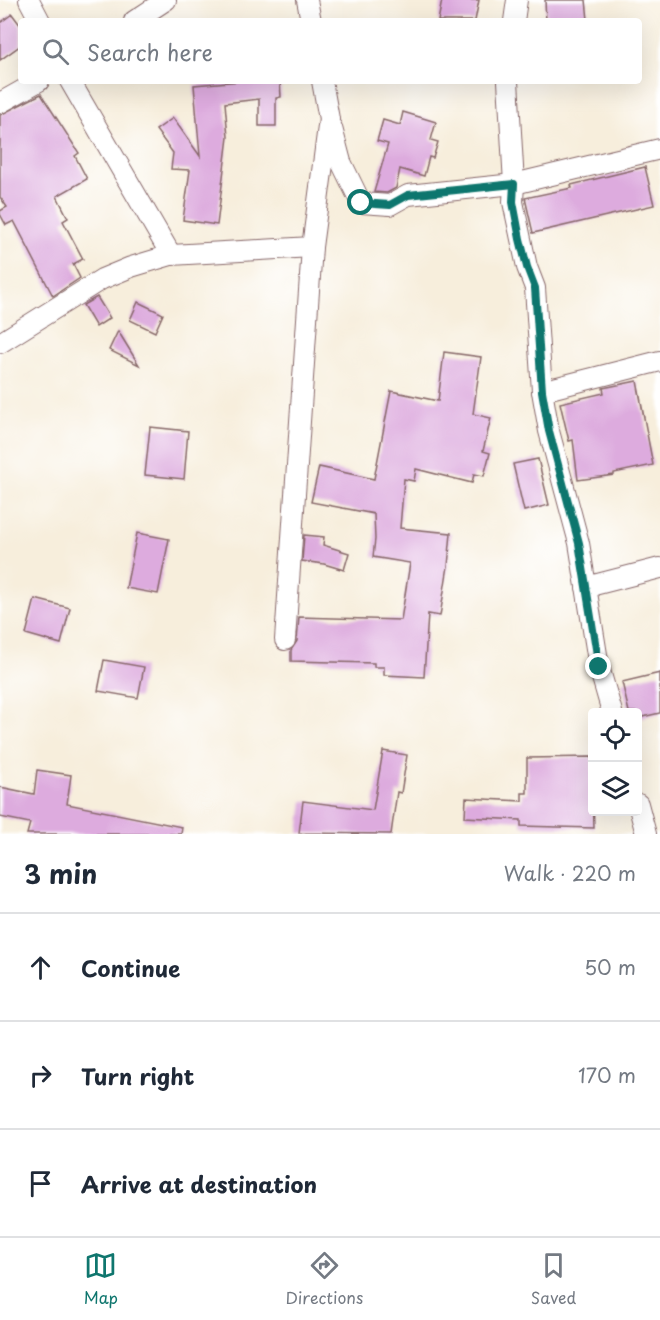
<!DOCTYPE html>
<html lang="en">
<head>
<meta charset="utf-8">
<style>
  :root { --surface:#fff; --page:#f2f2f3; --text:#1f2937; --muted:#747a83; --line:#e0e1e3; --accent:#0f766e }
  body { margin:0; font-family:"Playpen Sans",sans-serif; background:var(--page); color:var(--text) }
  .controls { position:absolute; right:18px; bottom:18px; display:grid; overflow:hidden; border-radius:6px; box-shadow:0 6px 24px #0002 }
  .controls button { width:54px; height:54px; display:grid; place-items:center; padding:0; border:0; border-bottom:2px solid var(--line); background:var(--surface); color:var(--text); font:30px sans-serif }
  .stop { position:absolute; width:18px; height:18px; margin:-14px; border:4px solid #0f766e; border-radius:50%; background:#fff }
  .stop.end { background:#0f766e; border-color:#fff; box-shadow:0 2px 6px #0008 }
  .list { margin:0; padding:0; list-style:none }
  h2 { display:flex; justify-content:space-between; align-items:center; height:78px; margin:0; padding:0 24px; font-size:26px }
  h2 small { font-size:20px; font-weight:400; color:var(--muted) }
  .list li { display:grid; grid-template-columns:39px 1fr auto; gap:18px; align-items:center; box-sizing:border-box; height:108px; padding:0 24px; border-top:2px solid var(--line) }
  .list b { display:block; font-size:22px; white-space:nowrap }
  .list em { font-size:20px; font-style:normal; color:var(--muted) }
  .icon { flex:none; width:33px; height:33px; fill:none; stroke:currentColor; stroke-width:2; stroke-linecap:round; stroke-linejoin:round }
  .map { position:relative; flex:none; width:660px; height:834px; overflow:hidden }
  .search { position:absolute; background:var(--surface); box-shadow:0 6px 24px #0002; left:18px; right:18px; top:18px; height:66px; display:flex; align-items:center; gap:15px; box-sizing:border-box; padding:0 21px; border-radius:6px; color:var(--muted); font-size:22px }
  .sheet { height:402px; background:var(--surface) }
  nav { display:flex; justify-content:space-around; align-items:center; box-sizing:border-box; height:84px; border-top:2px solid var(--line); background:var(--surface); font-size:16px; color:var(--muted) }
  nav a { display:grid; justify-items:center; gap:3px }
  nav .on { color:var(--accent) }
  .map>svg:first-child { display:block }
  .building { fill:#ddabde }
  .lines { fill:none; stroke-linecap:round; stroke-linejoin:round }
  .minor-casing { stroke:#876769; stroke-width:22 }
  .minor { stroke:#fff; stroke-width:20 }
  .route { stroke:#0f766e; stroke-width:8 }
</style>
</head>
<body>
<div class="map">
<svg width="660" height="834" viewBox="0 0 660 834">
  <rect width="100%" height="100%" fill="#fff"/>
  <filter id="ink" filterUnits="userSpaceOnUse"><feTurbulence type="fractalNoise" baseFrequency=".0167" numOctaves="2"/><feDisplacementMap in="SourceGraphic" scale="12" xChannelSelector="R" yChannelSelector="G"/><feConvolveMatrix kernelMatrix="1 2 1 2 8 2 1 2 1" color-interpolation-filters="sRGB"/></filter>
  <filter id="wash" filterUnits="userSpaceOnUse"><feTurbulence type="fractalNoise" baseFrequency=".008" numOctaves="4" result="noise"/><feDisplacementMap in="SourceGraphic" scale="24" xChannelSelector="R" yChannelSelector="G"/><feGaussianBlur stdDeviation="1.35" result="paint"/><feColorMatrix in="noise" values="0 0 0 0 0 0 0 0 0 0 0 0 0 0 0 0 0 1.4 0 .05"/><feComposite in="paint" operator="in"/></filter>
  <g filter="url(#wash)">
    <rect width="100%" height="100%" fill="#f7eedc"/>
    <g id="blocks">
      <g class="building">
        <polygon points="442,0 479,0 475,21 438,21"/>
        <polygon points="545,0 586,0 588,20 546,21"/>
        <polygon points="12,14 21,26 21,45 0,60 0,23"/>
        <polygon points="241,81 280,81 281,97 276,98 276,126 259,126 259,99 225,103 228,137 217,225 183,220 190,170 171,169 173,153 156,130 173,118 200,156 194,85"/>
        <polygon points="41,94 79,153 75,156 87,179 57,196 68,218 63,221 83,259 73,264 80,278 53,296 14,221 6,225 0,214 0,211 7,207 0,197 0,115"/>
        <polygon points="403,112 436,122 431,140 438,142 433,158 429,157 424,176 400,169 396,188 387,193 374,192 388,144 377,141 383,120 400,125"/>
        <polygon points="645,167 654,205 533,233 525,198 572,188 571,185"/>
        <polygon points="97,297 110,318 96,327 83,305"/>
        <polygon points="138,302 163,314 155,332 130,320"/>
        <polygon points="118,331 139,365 109,350"/>
        <polygon points="444,352 481,357 473,414 491,418 483,451 490,453 484,476 474,474 472,483 416,469 414,481 404,479 400,528 451,533 448,566 440,616 428,614 424,677 384,675 384,667 374,667 374,663 291,661 291,650 297,641 299,617 401,620 410,563 373,557 375,539 374,514 311,502 319,467 374,479 391,391 438,401"/>
        <polygon points="637,381 653,465 614,473 614,475 578,480 573,440 569,441 560,403 604,393 603,388"/>
        <polygon points="150,427 188,431 184,479 145,475"/>
        <polygon points="538,459 549,505 524,511 513,464"/>
        <polygon points="137,533 169,539 158,594 126,588"/>
        <polygon points="304,535 324,537 323,545 349,553 344,570 324,564 302,561"/>
        <polygon points="35,599 70,608 61,644 26,634"/>
        <polygon points="104,660 144,667 138,698 98,691"/>
        <polygon points="660,673 660,713 638,718 638,712 629,712 622,682"/>
        <polygon points="383,751 407,755 401,793 397,792 391,834 299,833 303,801 373,810"/>
        <polygon points="592,757 594,828 521,826 521,820 465,817 466,798 522,801 522,793 527,793 527,758"/>
        <polygon points="37,770 71,775 67,804 182,827 181,834 27,834 30,823 0,817 0,787 34,794"/>
      </g>
    </g>
  </g>
  <g filter="url(#ink)">
    <use href="#blocks" fill-opacity="0" stroke="#876769" stroke-width="1.5"/>
    <g class="lines">
      <g class="minor-casing">
        <g id="minor">
          <polyline points="29,0 40,21"/>
          <polyline points="307,0 311,21"/>
          <polyline points="134,21 166,0"/>
          <polyline points="514,21 517,0"/>
          <polyline points="70,81 171,255"/>
          <polyline points="508,81 514,184 513,202 527,267 535,288 542,391 549,431 579,543 599,667 612,712"/>
          <polyline points="0,103 39,81"/>
          <polyline points="332,128 341,162 361,203 390,205 408,195 514,184 660,149"/>
          <polyline points="0,343 102,279 131,267 171,255 312,247"/>
          <polyline points="542,391 660,361"/>
          <polyline points="586,587 660,568"/>
          <polyline points="285,640 312,247 329,119 322,81"/>
          <polyline points="638,804 646,834"/>
        </g>
      </g>
      <use href="#minor" class="minor"/>
    </g>
  </g>
  <g class="lines" filter="url(#ink)">
    <polyline class="route" points="361,203 390,205 408,195 514,184 513,202 520,239 527,267 535,288 542,391 549,431 579,543 599,667"/>
  </g>
</svg>
<div class="controls">
<button><svg class="icon" aria-label="locate" viewBox="0 0 24 24"><circle cx="12" cy="12" r="6"/><path d="M12 2v4M12 18v4M2 12h4M18 12h4"/></svg></button>
<button><svg class="icon" aria-label="layers" viewBox="0 0 24 24"><path d="M12 4l9 5-9 5-9-5zM3 14l9 5 9-5"/></svg></button>
</div>
<div class="stop" style="left:361px;top:203px"></div>
<div class="stop end" style="left:599px;top:667px"></div>
<div class="search"><svg class="icon" aria-label="search" viewBox="0 0 24 24"><circle cx="10" cy="10" r="6"/><path d="M15 15l6 6"/></svg>Search here</div>
</div>
<section class="sheet">
<h2>3 min<small>Walk · 220 m</small></h2>
<ul class="list">
<li><svg class="icon" aria-label="ahead" viewBox="0 0 24 24"><path d="M12 20V5M6 11l6-6 6 6"/></svg><div><b>Continue</b></div><em>50 m</em></li>
<li><svg class="icon" aria-label="right" viewBox="0 0 24 24"><path d="M7 20v-9h11M14 6l5 5-5 5"/></svg><div><b>Turn right</b></div><em>170 m</em></li>
<li><svg class="icon" aria-label="arrive" viewBox="0 0 24 24"><path d="M6 21V4h12l-3 4 3 4H6"/></svg><div><b>Arrive at destination</b></div></li>
</ul>
</section>
<nav>
<a class="on"><svg class="icon" aria-label="map" viewBox="0 0 24 24"><path d="M3 6l6-2 6 2 6-2v14l-6 2-6-2-6 2zM9 4v14M15 6v14"/></svg>Map</a>
<a><svg class="icon" aria-label="directions" viewBox="0 0 24 24"><path d="M12 3l9 9-9 9-9-9zM9 14v-3h6M13 9l2 2-2 2"/></svg>Directions</a>
<a><svg class="icon" aria-label="saved" viewBox="0 0 24 24"><path d="M7 4h10v16l-5-4-5 4z"/></svg>Saved</a>
</nav>
</body>
</html>
